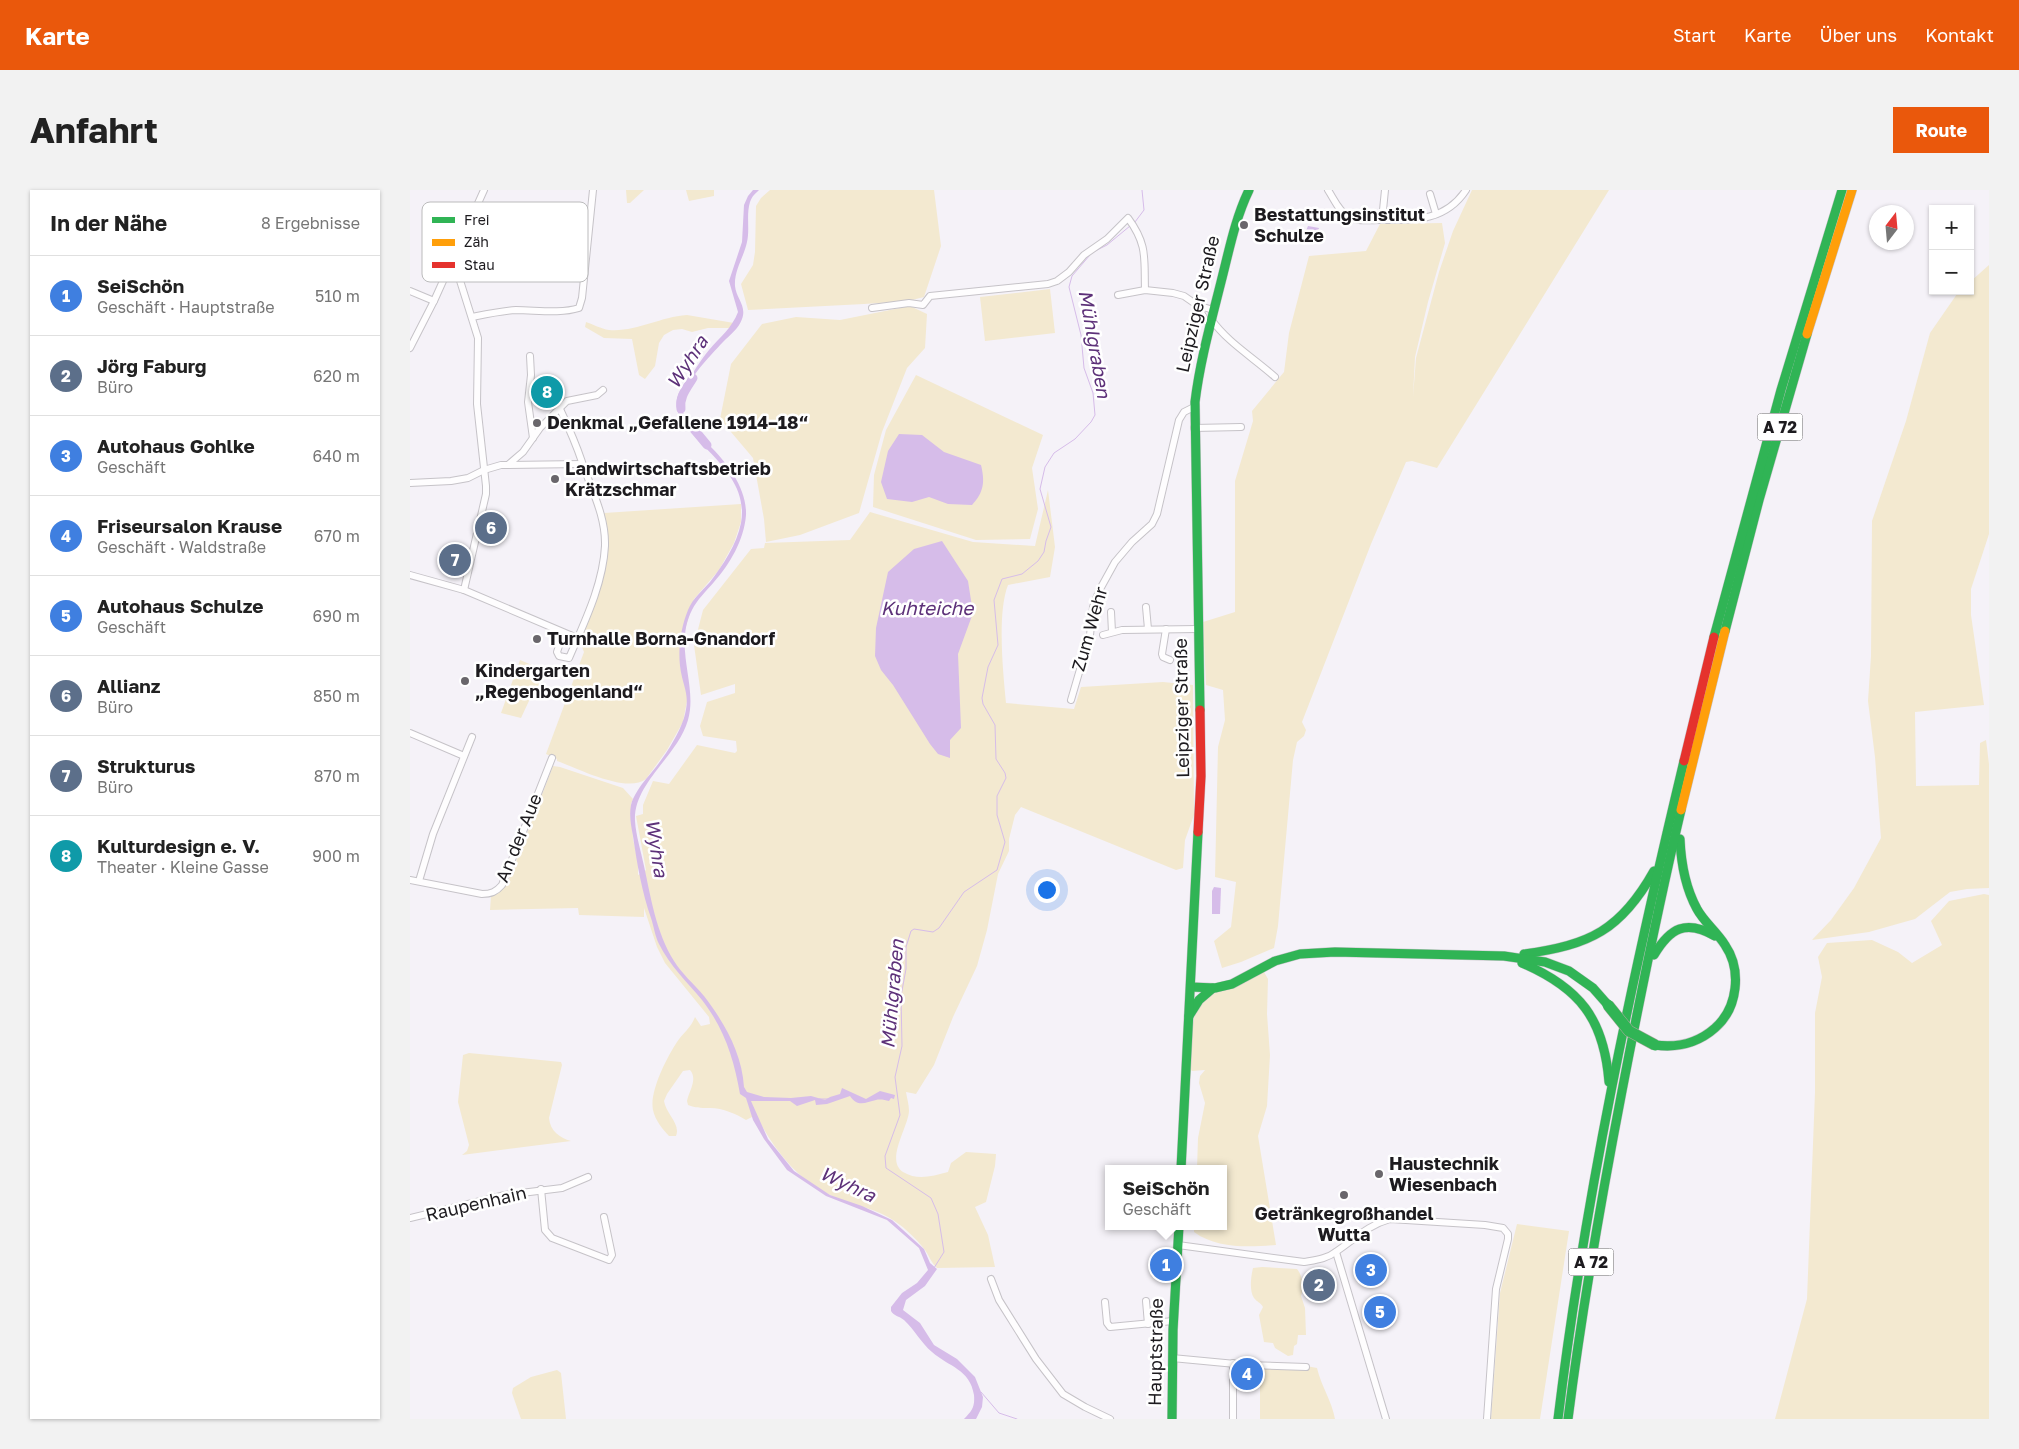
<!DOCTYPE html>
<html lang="de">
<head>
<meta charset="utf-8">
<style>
  :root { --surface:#fff; --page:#f2f2f2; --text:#222; --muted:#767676; --line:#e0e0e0; --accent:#ea580c }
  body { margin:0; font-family:"Golos Text",sans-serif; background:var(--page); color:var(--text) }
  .controls { position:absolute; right:15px; top:15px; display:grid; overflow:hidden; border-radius:0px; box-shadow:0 1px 4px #0004 }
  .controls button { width:45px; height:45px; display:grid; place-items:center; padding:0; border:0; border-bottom:1px solid var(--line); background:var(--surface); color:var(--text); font:25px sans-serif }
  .compass { position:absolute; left:1459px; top:15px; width:45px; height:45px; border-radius:50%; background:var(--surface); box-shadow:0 1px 4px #0004; rotate:16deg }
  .you { position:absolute; left:636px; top:699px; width:18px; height:18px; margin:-12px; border:4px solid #fff; border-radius:50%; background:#1a73e8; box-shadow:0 0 0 8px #1a73e833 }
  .badge { display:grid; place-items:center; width:32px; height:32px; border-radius:50%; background:var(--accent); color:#fff; font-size:16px; font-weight:700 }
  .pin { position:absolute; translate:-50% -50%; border:2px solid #fff; box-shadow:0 1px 5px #0006 }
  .popup { position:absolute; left:695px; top:975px; width:122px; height:65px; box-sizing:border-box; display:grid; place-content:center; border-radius:0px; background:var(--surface); filter:drop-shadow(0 1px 4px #0005); font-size:16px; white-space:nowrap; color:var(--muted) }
  .popup b { font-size:19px; color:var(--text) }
  .popup::after { content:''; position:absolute; left:50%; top:100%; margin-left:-10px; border:10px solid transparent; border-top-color:var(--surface) }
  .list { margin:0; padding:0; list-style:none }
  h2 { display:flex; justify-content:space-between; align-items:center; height:65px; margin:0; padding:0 20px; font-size:21px }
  h2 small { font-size:16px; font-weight:400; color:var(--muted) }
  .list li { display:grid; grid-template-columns:32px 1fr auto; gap:15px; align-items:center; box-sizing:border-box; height:80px; padding:0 20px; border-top:1px solid var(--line) }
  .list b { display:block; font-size:19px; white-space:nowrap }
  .list p { margin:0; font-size:16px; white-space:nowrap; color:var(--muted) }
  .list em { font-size:16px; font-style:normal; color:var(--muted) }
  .map { position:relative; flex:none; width:1579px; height:1229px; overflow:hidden; border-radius:0px }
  header { display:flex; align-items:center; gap:30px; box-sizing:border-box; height:70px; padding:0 25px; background:var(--accent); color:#fff }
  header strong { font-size:24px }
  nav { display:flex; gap:28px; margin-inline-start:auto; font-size:18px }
  .intro { display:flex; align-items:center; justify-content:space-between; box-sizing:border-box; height:120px; padding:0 30px }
  h1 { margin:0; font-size:35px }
  .button { padding:12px 22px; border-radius:0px; background:var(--accent); color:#fff; font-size:18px; font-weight:700 }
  main { display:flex; gap:30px; padding:0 30px }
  aside { flex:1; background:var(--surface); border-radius:0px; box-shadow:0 1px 4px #0004 }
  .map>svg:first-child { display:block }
  .green { fill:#f3e9d0 }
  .water { fill:#d6bce9 }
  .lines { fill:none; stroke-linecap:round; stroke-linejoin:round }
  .stream { stroke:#d6bce9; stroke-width:1 }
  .river { stroke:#d6bce9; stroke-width:9 }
  .street-casing { stroke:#c6c3c8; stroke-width:8 }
  .fast-casing { stroke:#c6c3c8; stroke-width:10 }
  .slow-casing { stroke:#c6c3c8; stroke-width:10 }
  .jam-casing { stroke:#c6c3c8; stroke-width:10 }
  .street { stroke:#fefdfe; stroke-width:6 }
  .fast { stroke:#30b455; stroke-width:9 }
  .slow { stroke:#ff9f0a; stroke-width:9 }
  .jam { stroke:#e5322d; stroke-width:9 }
  .fast-bridge-casing { stroke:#ada89f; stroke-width:12; stroke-linecap:butt }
  .fast-bridge { stroke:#30b455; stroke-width:11 }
  .poi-dot { fill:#69666b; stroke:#fff; stroke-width:2 }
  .labels { text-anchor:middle; stroke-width:5; stroke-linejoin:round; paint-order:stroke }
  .shield { fill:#fff; stroke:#615f62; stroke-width:1 }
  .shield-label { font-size:16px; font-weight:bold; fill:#1d1b1f }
  .poi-label { font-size:18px; font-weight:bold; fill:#1d1b1f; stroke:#fff; text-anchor:start }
  .street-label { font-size:18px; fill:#1d1b1f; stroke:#fff }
  .water-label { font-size:19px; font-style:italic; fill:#5d3179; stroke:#fff }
  .key { fill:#fff; stroke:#bbbbbc; stroke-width:1 }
  .key-label { font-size:14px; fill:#1d1b1f }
</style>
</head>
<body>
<header>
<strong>Karte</strong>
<nav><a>Start</a><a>Karte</a><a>Über uns</a><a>Kontakt</a></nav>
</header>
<div class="intro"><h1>Anfahrt</h1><a class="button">Route</a></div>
<main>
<aside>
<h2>In der Nähe<small>8 Ergebnisse</small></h2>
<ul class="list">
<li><span class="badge" style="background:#3f7fe0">1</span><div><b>SeiSchön</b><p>Geschäft · Hauptstraße</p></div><em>510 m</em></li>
<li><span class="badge" style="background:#5c6f8a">2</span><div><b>Jörg Faburg</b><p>Büro</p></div><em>620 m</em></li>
<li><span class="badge" style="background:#3f7fe0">3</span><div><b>Autohaus Gohlke</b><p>Geschäft</p></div><em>640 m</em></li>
<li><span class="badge" style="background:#3f7fe0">4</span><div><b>Friseursalon Krause</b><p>Geschäft · Waldstraße</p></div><em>670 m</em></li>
<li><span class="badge" style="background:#3f7fe0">5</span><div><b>Autohaus Schulze</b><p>Geschäft</p></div><em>690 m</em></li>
<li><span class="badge" style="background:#5c6f8a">6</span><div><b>Allianz</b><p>Büro</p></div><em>850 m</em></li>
<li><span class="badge" style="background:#5c6f8a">7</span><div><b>Strukturus</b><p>Büro</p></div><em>870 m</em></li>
<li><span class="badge" style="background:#0f9aa8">8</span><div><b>Kulturdesign e. V.</b><p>Theater · Kleine Gasse</p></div><em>900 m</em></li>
</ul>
</aside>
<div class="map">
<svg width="1579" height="1229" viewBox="0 0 1579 1229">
  <rect width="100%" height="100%" fill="#f5f2f8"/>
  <g class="green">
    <polygon points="216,0 234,0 220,13 217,13"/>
    <polygon points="276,0 304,0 304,6 279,11"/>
    <polygon points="360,0 524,0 531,56 514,107 498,111 454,114 338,120 331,94 343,75 345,62 346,16 351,8"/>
    <polygon points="1062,0 1199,0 1027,278 1002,271 996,272 961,354 892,532 896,540 894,546 887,552 883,570 868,736 864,758 831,772 812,778 804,751 821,737 826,692 805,687 808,557 815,530 813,500 796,495 793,432 825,422 825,291 843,231 842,221 874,182 879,143 899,66 956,61 970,34 1032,33 1035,53 1018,112 1005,167 1003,207 1006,168 1029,82 1043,41"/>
    <polygon points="1579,75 1579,344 1561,399 1561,425 1574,515 1505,522 1506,596 1569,595 1570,553 1576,550 1579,574 1579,698 1557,699 1540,702 1505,729 1459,742 1402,750 1421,730 1444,698 1471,648 1465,567 1458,511 1461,466 1462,331 1496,231 1520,143 1547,104 1550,101 1560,101 1560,92"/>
    <polygon points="640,99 645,143 575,151 570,107"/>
    <polygon points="500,116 517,124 515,158 497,178 472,242 449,323 390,345 356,352 354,329 343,268 310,229 321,174 352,134 386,127 430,130"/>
    <path d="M 277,125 L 324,133 L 320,138 L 298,138 L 282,142 L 272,139 L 263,140 L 254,145 L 249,153 L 245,176 L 235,189 L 229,185 L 222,149 L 194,148 L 175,137 L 176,132 C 183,134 191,139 199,140 C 227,142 249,127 277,125 Z"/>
    <polygon points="506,185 633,245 622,278 628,319 620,349 566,350 463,317 464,285 476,240"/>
    <path d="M 638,300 L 645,357 L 640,387 L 598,395 C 587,423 593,482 596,513 L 664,519 L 671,497 L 753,492 L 783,495 L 784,625 L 775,650 L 773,678 L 766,680 L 611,617 L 605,625 L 599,649 L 599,661 L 588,684 L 577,740 L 567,776 L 543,827 L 524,875 L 506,904 L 496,902 C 497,908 499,915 499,921 C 498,938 475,970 493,982 C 508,991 522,986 538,982 L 541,973 L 556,962 L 586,964 L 585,976 L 576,1012 L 565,1017 L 578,1045 L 585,1077 L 527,1078 C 520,1071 520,1067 515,1060 C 506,1048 491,1034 478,1027 C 460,1017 438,1014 420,1005 C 386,989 363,958 346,925 L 336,930 C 327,924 310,917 298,918 C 290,918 286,918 278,915 L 277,911 C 279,901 288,889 280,880 L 273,881 L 257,904 L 254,911 C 256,924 271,934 266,946 L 259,946 C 253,940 245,930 243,920 C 239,902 257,867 267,852 C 273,843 281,838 285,827 L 291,836 L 300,834 L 299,827 L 255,773 L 247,757 L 234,718 L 234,727 L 169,725 L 168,718 L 80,720 L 81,706 L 88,703 L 97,690 L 99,690 L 143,576 L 150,577 L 213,598 L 223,609 L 221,614 L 223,649 L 228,672 L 228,685 L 236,680 L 226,626 L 233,624 L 233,615 L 243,591 L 259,594 L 287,555 L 325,563 L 327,561 L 326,551 L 293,546 L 290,536 L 297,512 L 325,503 L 325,494 L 291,505 L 284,455 L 293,420 L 341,359 L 354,358 L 355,353 L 440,350 L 460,322 L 563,352 L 625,356 Z"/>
    <path d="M 331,314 L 331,332 L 324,353 L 309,380 L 284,409 L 270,457 L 270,475 L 278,506 L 273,532 L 257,560 L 236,589 C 217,604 167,578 147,571 L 147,569 L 136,564 L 174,462 L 169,450 L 197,354 L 194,323 Z"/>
    <polygon points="110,470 136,481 132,493 125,498 111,528 91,523"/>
    <polygon points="1574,704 1579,705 1579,1229 1365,1229 1397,1109 1405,902 1405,823 1412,787 1408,767 1417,753 1462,750 1488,762 1502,773 1532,755 1521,731 1539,711"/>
    <path d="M 854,782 L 858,789 L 857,824 L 860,865 L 857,916 L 848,946 L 866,1055 C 839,1057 807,1059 784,1042 L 784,1036 L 814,1036 L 814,979 L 787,979 L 788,948 L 795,913 L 789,893 L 790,886 L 795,880 L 782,881 L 780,879 C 782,857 778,825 794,808 C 800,802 843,786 854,782 Z"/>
    <path d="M 59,863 L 151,872 L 152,875 L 139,928 C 140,941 150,948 161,951 L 52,965 L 57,961 L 59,955 L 48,912 L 53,865 Z"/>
    <polygon points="1107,1034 1159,1041 1130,1229 1081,1229 1090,1103"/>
    <path d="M 852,1077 L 887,1079 C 893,1086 894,1098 891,1106 L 895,1118 L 896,1145 L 888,1145 L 887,1154 L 884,1156 L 883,1165 L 878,1166 L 865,1158 L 863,1153 L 854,1152 L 849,1125 L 853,1117 C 850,1112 847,1112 844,1108 C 839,1101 841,1086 843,1078 Z"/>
    <path d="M 891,1175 L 907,1178 C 911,1196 922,1211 925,1229 L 850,1229 L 850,1177 Z"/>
    <polygon points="147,1180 151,1183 156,1229 111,1229 102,1203 103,1198 121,1187"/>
  </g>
  <g class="water">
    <path d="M 343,0 L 349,0 C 345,4 342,6 340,12 C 336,25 340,39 337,52 C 334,67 324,80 325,96 C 326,108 337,116 332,129 C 329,138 320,145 313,152 C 299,167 268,198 272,219 C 275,234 290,245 299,255 C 317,273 337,298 336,325 C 334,350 320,374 304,392 C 296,401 287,410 282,420 C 263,457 288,495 278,530 C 268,566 223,593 225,631 C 226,646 231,661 234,676 C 241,708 246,742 264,771 C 272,784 284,794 294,806 C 314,832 332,863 334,897 L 337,902 L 354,907 L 381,908 L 401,906 L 415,910 L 420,907 L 430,904 L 432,898 L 456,909 L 470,901 L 485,905 L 484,909 L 481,908 L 479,911 C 475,910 470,909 466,910 C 456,912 448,918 440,906 L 417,914 L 406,915 L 405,910 L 387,916 L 380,911 L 341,911 L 358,949 L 384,981 L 420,1005 L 452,1016 L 482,1030 L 514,1059 L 520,1073 L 527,1079 L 515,1096 L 496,1110 L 493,1120 L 510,1133 L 524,1155 L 547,1169 L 565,1187 L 573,1207 L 572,1217 L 566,1229 L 554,1229 C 562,1221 565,1217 564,1205 C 560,1179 539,1177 522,1162 C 511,1153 505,1140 494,1130 C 489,1126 484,1126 481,1121 L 481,1117 L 492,1103 L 507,1093 L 518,1080 L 509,1058 L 477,1030 L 416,1006 L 377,980 L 354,949 L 343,930 L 336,908 L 330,904 C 324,869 314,838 292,810 C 277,792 260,776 249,754 C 245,746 244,737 241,728 C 232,702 227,674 223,646 C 221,636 219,625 221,615 C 223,606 231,595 236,589 C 251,572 267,549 274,528 C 281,504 273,499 270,476 C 268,457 271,437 278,420 C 283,408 292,401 300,392 C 313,375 327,354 331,333 C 342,273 259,246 267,208 C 270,196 280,188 286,178 C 290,172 294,166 299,160 C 310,147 322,138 328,122 L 319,91 L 332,52 L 334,15 L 338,6 Z"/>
    <polygon points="898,36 909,38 905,50 894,45"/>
    <path d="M 489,244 L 512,245 L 534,262 L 571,275 C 575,292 574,302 562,315 L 538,314 L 519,307 L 502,312 L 477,309 L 471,292 L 478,261 Z"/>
    <polygon points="532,351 558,391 563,423 548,464 551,538 540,550 540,568 528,564 520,554 483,495 471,480 465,466 466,438 478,382 504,359"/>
    <polygon points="804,697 811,698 810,724 802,724 802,701"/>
  </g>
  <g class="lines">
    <g class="stream">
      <polyline points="725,32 734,20 732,0"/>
      <polyline points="685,61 697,55 720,36"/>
      <polyline points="409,909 418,909"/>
      <polyline points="524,1078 534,1062 528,1024 521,1008 476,978 475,966 490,925 485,887 492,856 491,806 496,779 496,757 501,741 504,739 523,742 529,738 554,702 587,680 595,652 587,625 587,606 596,588 595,583 586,569 585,535 573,514 572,508 578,477 588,455 584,410 592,389 612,384 628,371 634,362 636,351 641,337 630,299 635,277 644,263 665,249 681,232 685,225 683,203 674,178 671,145 659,97 662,86 680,65"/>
      <polyline points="571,1202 589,1223 607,1229"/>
    </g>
    <g class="river">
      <path d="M 271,219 C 269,207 277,198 283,188"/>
      <polyline points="278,232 297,255"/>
    </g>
    <g class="street-casing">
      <g id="street">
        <path d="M 918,0 C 924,9 929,22 939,27 C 948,32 960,30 970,30 C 1003,30 1035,32 1056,0"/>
        <polyline points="1020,4 1026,24"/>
        <polyline points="972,30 975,0"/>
        <polyline points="39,76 47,81 68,148 67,214 76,296 76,304 54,400"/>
        <polyline points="0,101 24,111"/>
        <polyline points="708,105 735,100 763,103 774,106 787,115 803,120"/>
        <polyline points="787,115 795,130 799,133"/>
        <path d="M 462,118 L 499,113 L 513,115 L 520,106 L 638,94 L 647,91 L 659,82 L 674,65 L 697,49 L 718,28 C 738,55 734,69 735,100"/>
        <path d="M 62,127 C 77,124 91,121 106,120 C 126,120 150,124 169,118 L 172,108 L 183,0"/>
        <path d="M 801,129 C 817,152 844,168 865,187"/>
        <polyline points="0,158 24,111 74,0"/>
        <polyline points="120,166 121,185 118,212 123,248"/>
        <path d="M 150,219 C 158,236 166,254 172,272 C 181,299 196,326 195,356 C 193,395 174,433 159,468 L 149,466 L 147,462 L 152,447 L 160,445 L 167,448"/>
        <polyline points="784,238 831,237"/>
        <polyline points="99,274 113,262 130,238 157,211 187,205 193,200"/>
        <polyline points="0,293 41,291 58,288 74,280 91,275 172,274"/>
        <polyline points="0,385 54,400 160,445"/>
        <polyline points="736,417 738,439"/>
        <polyline points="701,422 702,442"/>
        <polyline points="756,439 752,464 753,467 760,470"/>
        <polyline points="693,445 712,440 788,439"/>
        <polyline points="661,510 680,445 683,417 689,401 705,372 722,352 742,334 747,324 769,230 774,222 784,217"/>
        <polyline points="0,543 54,566"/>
        <path d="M 0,690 L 72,704 C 81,704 86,702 92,695 L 142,568"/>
        <polyline points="9,691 23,644 62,547"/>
        <polyline points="131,999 135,1040 142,1048 199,1070 202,1065 194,1027"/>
        <polyline points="0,1028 95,1005 152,998 178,987"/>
        <path d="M 768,1055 L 894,1072 C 905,1070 917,1069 927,1061 C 945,1049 958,1035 980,1029 L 1075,1035 L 1093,1038 L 1098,1044 L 1098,1049 L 1086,1099 L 1077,1229"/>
        <polyline points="926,1062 976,1229"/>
        <polyline points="581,1089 589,1110 626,1169 653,1204 675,1217 700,1229"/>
        <polyline points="736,1111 738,1134"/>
        <polyline points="695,1112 697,1133 700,1137 763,1131"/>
        <polyline points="762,1168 836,1175 896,1177"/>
        <polyline points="823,1229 823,1173"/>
      </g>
    </g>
    <g class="fast-casing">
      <g id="fast">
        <polyline points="1315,441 1349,310 1397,144"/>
        <polyline points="1304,447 1371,200 1432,0"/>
        <path d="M 790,520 L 785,212 C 790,171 801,132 811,92 C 819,61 825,29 839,0"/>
        <path d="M 1114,764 C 1180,755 1211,740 1244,681"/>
        <path d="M 1244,765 C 1260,738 1276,729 1305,746"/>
        <path d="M 1112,773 C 1170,798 1194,829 1199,892"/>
        <polyline points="781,797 805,798 822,794 865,771 890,764 925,762 1094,766 1135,772 1159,781 1183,798 1198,815"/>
        <polyline points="779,826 789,810 803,798"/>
        <path d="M 1245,855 C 1267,858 1288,853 1305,838 C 1328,818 1332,780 1315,755 C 1307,742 1294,732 1287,719 C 1275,697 1271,673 1270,649"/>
        <polyline points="771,979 788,642"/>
        <polyline points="762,1229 763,1140 769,1036"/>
        <path d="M 1148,1229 C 1175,1007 1222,788 1274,571"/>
        <path d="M 1158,1229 C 1172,1119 1191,1010 1212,901 C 1230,807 1249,713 1271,620"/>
      </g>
    </g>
    <g class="slow-casing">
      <g id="slow">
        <polyline points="1397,144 1442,0"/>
        <polyline points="1271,620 1315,441"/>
      </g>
    </g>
    <g class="jam-casing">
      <g id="jam">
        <polyline points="1274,571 1304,447"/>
        <polyline points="788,642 791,586 790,520"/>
      </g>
    </g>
    <use href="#street" class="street"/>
    <use href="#fast" class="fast"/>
    <use href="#slow" class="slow"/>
    <use href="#jam" class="jam"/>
    <g class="fast-bridge-casing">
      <polyline id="fast-bridge" points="1198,815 1219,841 1245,855"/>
    </g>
    <use href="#fast-bridge" class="fast-bridge"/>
  </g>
  <g class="poi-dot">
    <circle cx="834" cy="35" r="5"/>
    <circle cx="127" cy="233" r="5"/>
    <circle cx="145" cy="289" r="5"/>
    <circle cx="127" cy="449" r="5"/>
    <circle cx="55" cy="491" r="5"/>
    <circle cx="969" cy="984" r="5"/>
    <circle cx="934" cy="1005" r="5"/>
  </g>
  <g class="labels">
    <g class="shield">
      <rect x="1347.5" y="223.5" width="45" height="27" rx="4"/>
      <rect x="1158.5" y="1058.5" width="45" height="27" rx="4"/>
    </g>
    <g class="shield-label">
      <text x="1370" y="243">A 72</text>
      <text x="1181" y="1078">A 72</text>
    </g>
    <g class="poi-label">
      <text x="844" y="31">Bestattungsinstitut<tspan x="844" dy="21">Schulze</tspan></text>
      <text x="137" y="239">Denkmal „Gefallene 1914–18“</text>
      <text x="155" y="285">Landwirtschaftsbetrieb<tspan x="155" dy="21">Krätzschmar</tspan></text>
      <text x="137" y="455">Turnhalle Borna-Gnandorf</text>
      <text x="65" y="487">Kindergarten<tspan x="65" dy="21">„Regenbogenland“</tspan></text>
      <text x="979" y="980">Haustechnik<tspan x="979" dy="21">Wiesenbach</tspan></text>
      <text x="934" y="1030" text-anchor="middle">Getränkegroßhandel<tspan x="934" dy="21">Wutta</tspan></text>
    </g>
    <g class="street-label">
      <text transform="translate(788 114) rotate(-77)" y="6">Leipziger Straße</text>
      <text transform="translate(680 439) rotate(-74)" y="6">Zum Wehr</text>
      <text transform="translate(772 518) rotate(-91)" y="6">Leipziger Straße</text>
      <text transform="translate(109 648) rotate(-68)" y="6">An der Aue</text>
      <text transform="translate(66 1014) rotate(-13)" y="6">Raupenhain</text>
      <text transform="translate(746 1162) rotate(-89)" y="6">Hauptstraße</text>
    </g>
    <g class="water-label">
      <text transform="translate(685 154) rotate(80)" y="7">Mühlgraben</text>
      <text transform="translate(277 172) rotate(-57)" y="7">Wyhra</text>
      <text x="517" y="425">Kuhteiche</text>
      <text transform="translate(247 658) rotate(81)" y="7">Wyhra</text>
      <text transform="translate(482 804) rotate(-85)" y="7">Mühlgraben</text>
      <text transform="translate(438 994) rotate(25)" y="7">Wyhra</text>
    </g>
  </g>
  <rect x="12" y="12" width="166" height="80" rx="8" class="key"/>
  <rect x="22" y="27" width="23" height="6" fill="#30b455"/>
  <rect x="22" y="49" width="23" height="7" fill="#ff9f0a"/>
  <rect x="22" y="72" width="23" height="6" fill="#e5322d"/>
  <g class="key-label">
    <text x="54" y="35">Frei</text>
    <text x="54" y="57">Zäh</text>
    <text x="54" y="80">Stau</text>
  </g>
</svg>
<div class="controls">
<button>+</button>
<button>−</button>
</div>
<svg class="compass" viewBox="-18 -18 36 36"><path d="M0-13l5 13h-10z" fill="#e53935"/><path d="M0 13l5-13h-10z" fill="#767676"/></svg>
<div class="you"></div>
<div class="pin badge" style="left:756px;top:1075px;background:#3f7fe0">1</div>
<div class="popup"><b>SeiSchön</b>Geschäft</div>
<div class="pin badge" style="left:909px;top:1095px;background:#5c6f8a">2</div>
<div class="pin badge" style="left:961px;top:1080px;background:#3f7fe0">3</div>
<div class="pin badge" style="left:837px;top:1184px;background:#3f7fe0">4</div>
<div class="pin badge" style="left:970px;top:1122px;background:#3f7fe0">5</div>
<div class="pin badge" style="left:81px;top:338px;background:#5c6f8a">6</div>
<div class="pin badge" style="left:45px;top:370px;background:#5c6f8a">7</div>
<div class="pin badge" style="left:137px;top:202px;background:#0f9aa8">8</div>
</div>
</main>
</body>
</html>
